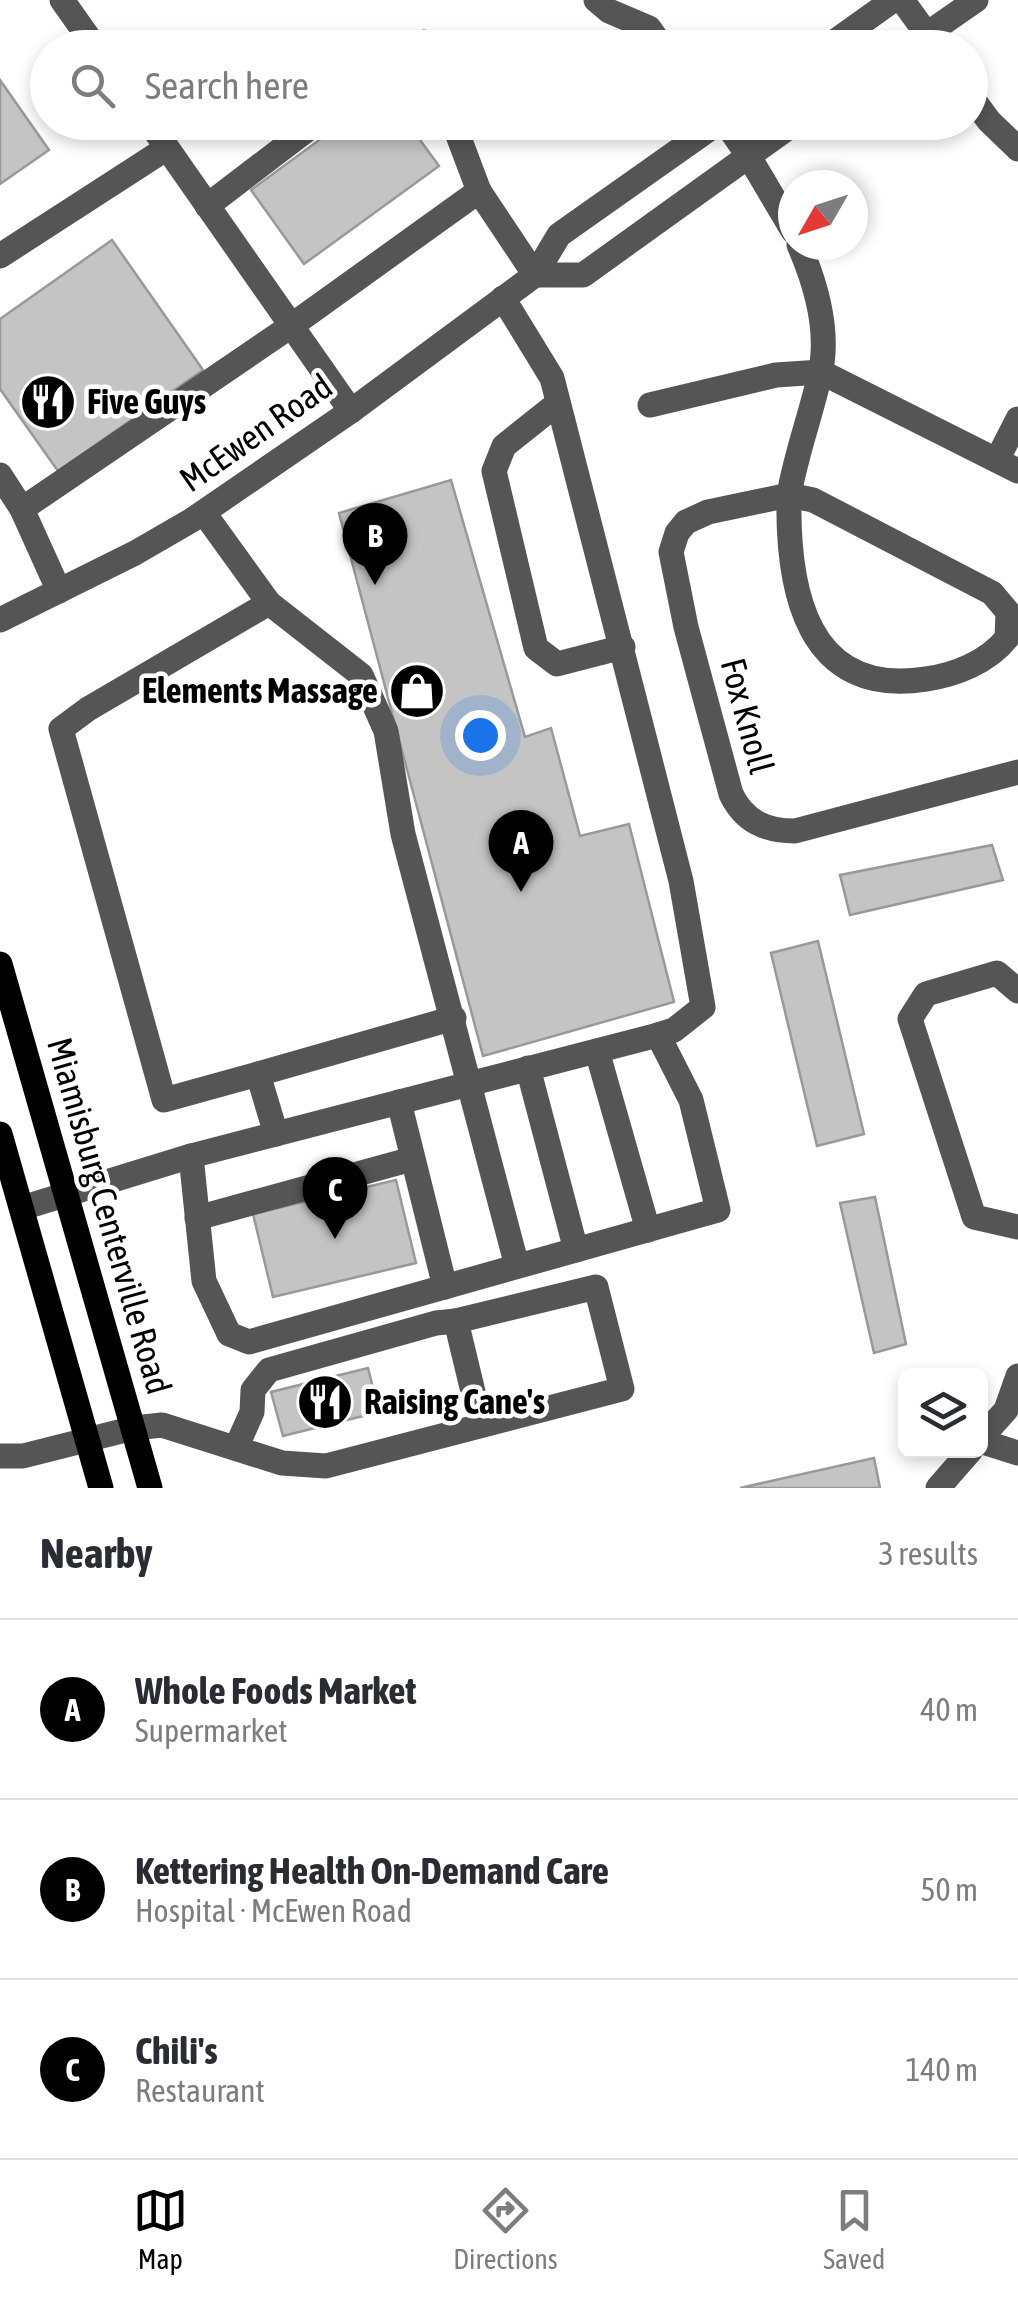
<!DOCTYPE html>
<html lang="en">
<head>
<meta charset="utf-8">
<style>
  :root { --surface:#fff; --page:#f2f2f3; --text:#2b2b33; --muted:#7c7c81; --line:#e1e1e2; --accent:#000 }
  body { margin:0; font-family:"Asap Condensed",sans-serif; background:var(--page); color:var(--text) }
  .controls { position:absolute; right:30px; bottom:30px; display:grid; overflow:hidden; border-radius:15px; box-shadow:0 5px 15px #0003 }
  .controls button { width:90px; height:90px; display:grid; place-items:center; padding:0; border:0; border-bottom:2px solid var(--line); background:var(--surface); color:var(--text); font:50px sans-serif }
  .compass { position:absolute; left:778px; top:170px; width:90px; height:90px; border-radius:50%; background:var(--surface); box-shadow:0 5px 15px #0003; rotate:231deg }
  .you { position:absolute; left:480px; top:735px; width:35px; height:35px; margin:-25px; border:8px solid #fff; border-radius:50%; background:#1a73e8; box-shadow:0 0 0 15px #1a73e833 }
  .badge { display:grid; place-items:center; width:65px; height:65px; border-radius:50%; background:var(--accent); color:#fff; font-size:32px; font-weight:700 }
  .pin { position:absolute; translate:-50% -82px; filter:drop-shadow(0 2px 5px #0008) }
  .pin::after { content:''; position:absolute; top:52px; width:35px; height:30px; background:inherit; clip-path:polygon(0 0,100% 0,50% 100%) }
  .list { margin:0; padding:0; list-style:none }
  h2 { display:flex; justify-content:space-between; align-items:center; height:130px; margin:0; padding:0 40px; font-size:42px }
  h2 small { font-size:32px; font-weight:400; color:var(--muted) }
  .list li { display:grid; grid-template-columns:65px 1fr auto; gap:30px; align-items:center; box-sizing:border-box; height:180px; padding:0 40px; border-top:2px solid var(--line) }
  .list b { display:block; font-size:38px; white-space:nowrap }
  .list p { margin:0; font-size:32px; white-space:nowrap; color:var(--muted) }
  .list em { font-size:32px; font-style:normal; color:var(--muted) }
  .icon { flex:none; width:55px; height:55px; fill:none; stroke:currentColor; stroke-width:2; stroke-linecap:round; stroke-linejoin:round }
  .map { position:relative; flex:none; width:1018px; height:1488px; overflow:hidden }
  .search { position:absolute; background:var(--surface); box-shadow:0 5px 15px #0003; left:30px; right:30px; top:30px; height:110px; display:flex; align-items:center; gap:25px; box-sizing:border-box; padding:0 35px; border-radius:55px; color:var(--muted); font-size:38px }
  .sheet { height:670px; background:var(--surface) }
  nav { display:flex; justify-content:space-around; align-items:center; box-sizing:border-box; height:140px; border-top:2px solid var(--line); background:var(--surface); font-size:28px; color:var(--muted) }
  nav a { display:grid; justify-items:center; gap:5px }
  nav .on { color:var(--accent) }
  .map>svg:first-child { display:block }
  .building { fill:#c4c4c4; stroke:#999; stroke-width:2.5 }
  .lines { fill:none; stroke-linecap:round; stroke-linejoin:round }
  .minor { stroke:#555; stroke-width:25 }
  .major { stroke:#000; stroke-width:25 }
  .labels { text-anchor:middle; stroke-width:9; stroke-linejoin:round; paint-order:stroke }
  .poi-label { font-size:35px; font-weight:bold; fill:#000; stroke:#fff; text-anchor:start }
  .street-label { font-size:35px; fill:#000; stroke:#fff }
</style>
</head>
<body>
<div class="map">
<svg width="1018" height="1488" viewBox="0 0 1018 1488">
  <rect width="100%" height="100%" fill="#fff"/>
  <g class="building">
    <polygon points="0,80 49,150 0,184"/>
    <polygon points="344,122 407,122 439,166 304,264 251,190"/>
    <polygon points="112,240 203,370 58,471 0,389 0,319"/>
    <polygon points="451,480 525,737 551,728 580,836 629,824 674,1002 483,1056 339,513"/>
    <polygon points="992,845 1003,880 850,915 840,875"/>
    <polygon points="818,941 864,1134 817,1146 771,953"/>
    <polygon points="396,1180 416,1263 273,1297 253,1214"/>
    <polygon points="875,1197 906,1344 874,1353 840,1203"/>
    <polygon points="368,1368 379,1412 283,1436 271,1392"/>
    <polygon points="874,1458 880,1488 740,1488"/>
  </g>
  <g class="lines">
    <g class="minor">
      <polyline points="62,0 96,48"/>
      <polyline points="596,0 609,11 649,28 663,48"/>
      <polyline points="902,0 937,48"/>
      <polyline points="416,48 424,42 426,48"/>
      <polyline points="826,48 893,0"/>
      <polyline points="907,48 976,0"/>
      <polyline points="970,95 989,121 1018,149"/>
      <polyline points="149,122 351,411"/>
      <polyline points="453,122 479,191"/>
      <polyline points="725,122 748,155 793,231"/>
      <polyline points="207,206 317,122"/>
      <path d="M 799,245 C 816,284 830,331 820,374 C 811,415 796,454 789,495 L 708,512 L 686,522 L 677,533 L 671,552 L 686,627 L 731,794 C 744,821 765,831 795,831 L 1018,772"/>
      <polyline points="0,256 167,148"/>
      <polyline points="535,275 583,275 796,122"/>
      <polyline points="558,403 504,446 494,471 536,648 557,664 623,647"/>
      <polyline points="650,405 776,375 821,372 1018,471"/>
      <polyline points="997,460 1018,419"/>
      <polyline points="0,475 22,509"/>
      <path d="M 789,495 L 813,500 L 992,593 L 1008,612 L 1007,638 C 988,662 955,675 926,679 C 806,698 787,589 789,495 Z"/>
      <polyline points="204,513 269,603 361,675 386,731 403,834 517,1266"/>
      <polyline points="59,591 22,509 291,326 479,191 535,275"/>
      <polyline points="269,603 88,709 61,729 164,1100 258,1074 276,1134"/>
      <polyline points="0,620 135,553 192,520 351,411 535,275 559,235 719,122"/>
      <polyline points="1018,991 997,973 926,994 910,1019 974,1217 1018,1227"/>
      <polyline points="597,1051 648,1230"/>
      <polyline points="528,1068 576,1250"/>
      <polyline points="258,1074 454,1018"/>
      <polyline points="399,1102 445,1287"/>
      <polyline points="191,1156 204,1281 229,1334 249,1342 718,1210 691,1100 658,1035"/>
      <polyline points="22,1208 191,1156 658,1035 674,1030 703,1007 681,881 552,378 503,298"/>
      <polyline points="197,1218 412,1159"/>
      <polyline points="980,1439 1006,1410 1018,1376"/>
      <polyline points="980,1441 1018,1453"/>
      <polyline points="236,1448 252,1412 253,1390 269,1370 436,1323 456,1321"/>
      <polyline points="0,1456 23,1456 134,1428 162,1425 282,1463 326,1466 622,1389 596,1287 456,1321 481,1425"/>
      <polyline points="938,1488 971,1450"/>
    </g>
    <g class="major">
      <polyline points="0,964 150,1488"/>
      <polyline points="0,1134 101,1488"/>
    </g>
  </g>
  <defs>
    <g id="restaurant-disc" transform="scale(2.875)"><circle r="9.5" fill="#000" stroke="#fff"/><path d="M-5-6h1v4h1v-4h1v4h1v-4h1v5L-1.5 .5V6h-2V.5L-5-1ZM5-6V6H3V1.5H1.5Q1.5-4 5-6Z" fill="#fff"/></g>
    <g id="shop-disc" transform="scale(2.875)"><circle r="9.5" fill="#000" stroke="#fff"/><path d="M-5-2.5h2.3a2.7 3.5 0 0 1 5.4 0H5L5.5 6h-11ZM-1.5-2.5h3a1.5 2.3 0 0 0-3 0Z" fill="#fff"/></g>
  </defs>
  <g fill-rule="evenodd">
    <use href="#restaurant-disc" x="48" y="402"/>
    <use href="#shop-disc" x="417" y="691"/>
    <use href="#restaurant-disc" x="325" y="1402"/>
  </g>
  <g class="labels">
    <g class="poi-label">
      <text x="87" y="414">Five Guys</text>
      <text x="378" y="703" text-anchor="end">Elements Massage</text>
      <text x="364" y="1414">Raising Cane's</text>
    </g>
    <g class="street-label">
      <text transform="translate(256 433) rotate(-35)" y="12">McEwen Road</text>
      <text transform="translate(747 716) rotate(75)" y="12">Fox Knoll</text>
      <text transform="translate(109 1216) rotate(74)" y="12">Miamisburg Centerville Road</text>
    </g>
  </g>
</svg>
<div class="controls">
<button><svg class="icon" aria-label="layers" viewBox="0 0 24 24"><path d="M12 4l9 5-9 5-9-5zM3 14l9 5 9-5"/></svg></button>
</div>
<svg class="compass" viewBox="-18 -18 36 36"><path d="M0-13l5 13h-10z" fill="#e53935"/><path d="M0 13l5-13h-10z" fill="#7c7c81"/></svg>
<div class="you"></div>
<div class="pin badge" style="left:521px;top:892px">A</div>
<div class="pin badge" style="left:375px;top:585px">B</div>
<div class="pin badge" style="left:335px;top:1239px">C</div>
<div class="search"><svg class="icon" aria-label="search" viewBox="0 0 24 24"><circle cx="10" cy="10" r="6"/><path d="M15 15l6 6"/></svg>Search here</div>
</div>
<section class="sheet">
<h2>Nearby<small>3 results</small></h2>
<ul class="list">
<li><span class="badge">A</span><div><b>Whole Foods Market</b><p>Supermarket</p></div><em>40 m</em></li>
<li><span class="badge">B</span><div><b>Kettering Health On-Demand Care</b><p>Hospital · McEwen Road</p></div><em>50 m</em></li>
<li><span class="badge">C</span><div><b>Chili's</b><p>Restaurant</p></div><em>140 m</em></li>
</ul>
</section>
<nav>
<a class="on"><svg class="icon" aria-label="map" viewBox="0 0 24 24"><path d="M3 6l6-2 6 2 6-2v14l-6 2-6-2-6 2zM9 4v14M15 6v14"/></svg>Map</a>
<a><svg class="icon" aria-label="directions" viewBox="0 0 24 24"><path d="M12 3l9 9-9 9-9-9zM9 14v-3h6M13 9l2 2-2 2"/></svg>Directions</a>
<a><svg class="icon" aria-label="saved" viewBox="0 0 24 24"><path d="M7 4h10v16l-5-4-5 4z"/></svg>Saved</a>
</nav>
</body>
</html>
